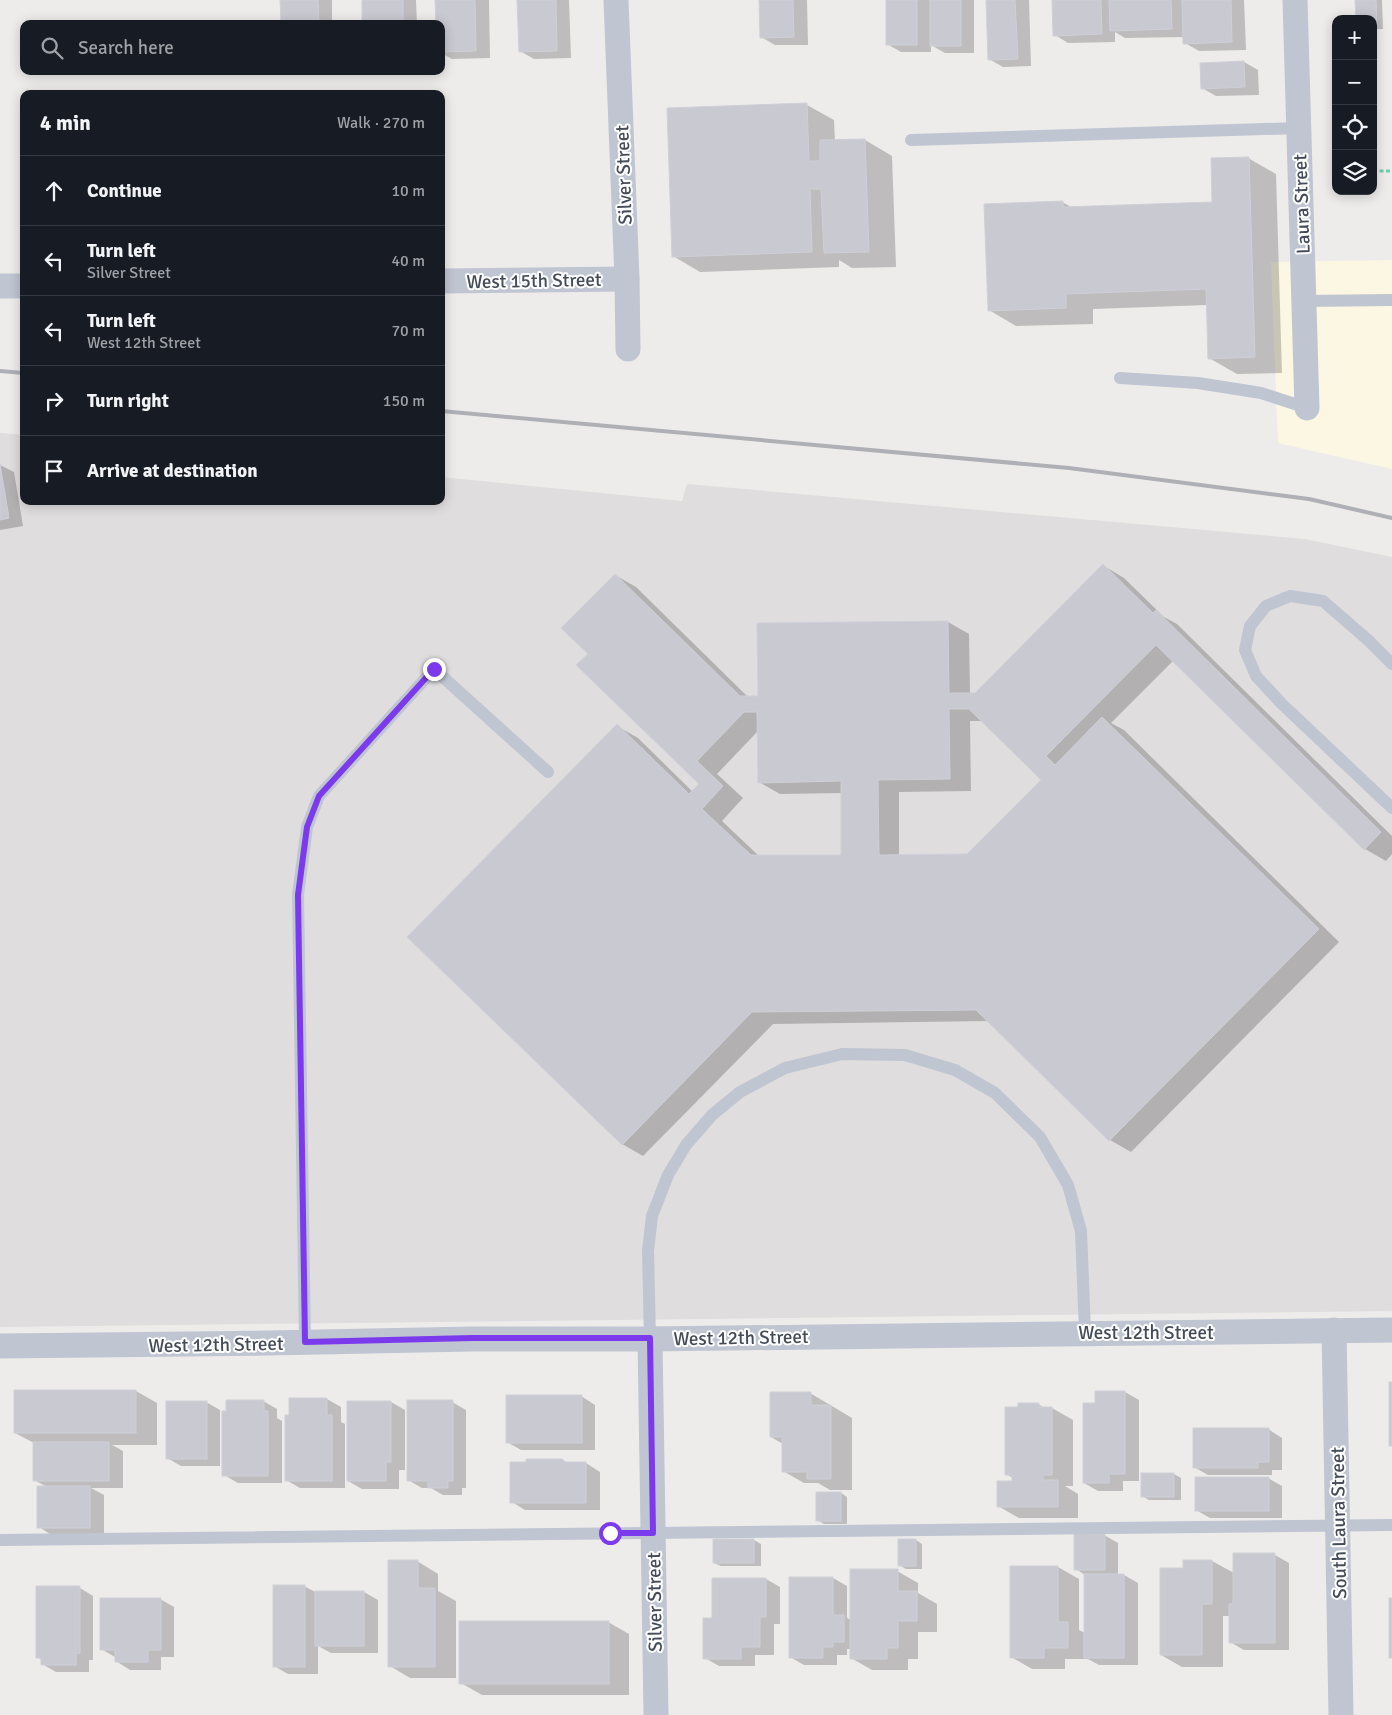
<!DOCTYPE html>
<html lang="en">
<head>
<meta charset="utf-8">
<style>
  :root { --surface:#171b24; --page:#20242c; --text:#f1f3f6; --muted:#9ea1a6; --line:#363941 }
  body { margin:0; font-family:Signika,sans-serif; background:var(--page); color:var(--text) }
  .controls { position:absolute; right:15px; top:15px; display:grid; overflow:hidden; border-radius:10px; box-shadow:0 2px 12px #0003 }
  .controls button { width:45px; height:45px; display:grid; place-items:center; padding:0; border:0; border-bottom:1px solid var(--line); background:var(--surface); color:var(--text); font:25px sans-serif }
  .stop { position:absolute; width:15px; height:15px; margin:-11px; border:4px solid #7c3aed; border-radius:50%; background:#fff }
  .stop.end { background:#7c3aed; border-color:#fff; box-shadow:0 1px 5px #0008 }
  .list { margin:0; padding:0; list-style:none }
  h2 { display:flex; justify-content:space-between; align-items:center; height:65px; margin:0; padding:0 20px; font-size:21px }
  h2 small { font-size:16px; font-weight:400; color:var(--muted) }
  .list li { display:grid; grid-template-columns:32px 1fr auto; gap:15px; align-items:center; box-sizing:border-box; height:70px; padding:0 20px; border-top:1px solid var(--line) }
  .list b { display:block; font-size:19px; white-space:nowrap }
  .list p { margin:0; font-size:16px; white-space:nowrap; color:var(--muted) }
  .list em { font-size:16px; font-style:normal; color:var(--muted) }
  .icon { flex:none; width:28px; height:28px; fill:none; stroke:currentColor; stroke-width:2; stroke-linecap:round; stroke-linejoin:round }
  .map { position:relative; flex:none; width:1392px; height:1715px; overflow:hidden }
  .search { position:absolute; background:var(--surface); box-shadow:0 2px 12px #0003; left:20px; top:20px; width:425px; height:55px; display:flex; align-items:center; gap:12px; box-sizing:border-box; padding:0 18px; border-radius:10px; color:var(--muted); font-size:19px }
  .panel { position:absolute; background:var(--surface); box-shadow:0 2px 12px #0003; left:20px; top:90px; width:425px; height:415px; border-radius:10px }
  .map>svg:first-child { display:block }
  .commercial { fill:#fbf7e3 }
  .education { fill:#dfdddd }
  .shadow { fill:#0003; fill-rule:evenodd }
  .building { fill:#c8c9d1; stroke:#cfd0d7; fill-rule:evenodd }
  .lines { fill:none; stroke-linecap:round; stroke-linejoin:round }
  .path { stroke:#72caab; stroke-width:3; stroke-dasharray:4 2.5; stroke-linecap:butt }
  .service { stroke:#bfc5d1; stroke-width:12 }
  .minor { stroke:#bfc5d1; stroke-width:25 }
  .rail { stroke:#aeb0b6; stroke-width:4 }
  .route { stroke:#7c3aed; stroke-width:6 }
  .labels { text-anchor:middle; stroke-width:4; stroke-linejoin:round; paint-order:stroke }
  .street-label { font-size:19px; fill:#444c58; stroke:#fff }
</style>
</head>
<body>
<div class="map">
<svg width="1392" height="1715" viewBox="0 0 1392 1715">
  <rect width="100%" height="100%" fill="#eeeceb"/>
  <polygon class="commercial" points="1392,260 1392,469 1278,443 1271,262"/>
  <polygon class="education" points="0,433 24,435 24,501 441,501 441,477 682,501 687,484 1305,539 1392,557 1392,1311 0,1327"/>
  <g class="shadow">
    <polygon points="281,0 332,0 332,24 282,24"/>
    <polygon points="363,0 416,0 417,24 363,24"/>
    <polygon points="437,0 489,0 490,58 452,59 441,53 441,24"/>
    <polygon points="519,0 569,0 571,58 534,59 520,51"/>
    <polygon points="760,0 807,0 808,45 775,45 761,37"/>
    <polygon points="888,0 974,0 974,53 945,53 931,45 931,52 901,52 887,44"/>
    <polygon points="988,0 1029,0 1031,66 1003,67 989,59"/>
    <polygon points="1053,0 1244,0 1246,50 1199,51 1185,43 1184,37 1125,38 1115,32 1115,42 1068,43 1055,35"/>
    <polygon points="1357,0 1382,0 1383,29 1373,29 1373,19"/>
    <polygon points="1244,62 1258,70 1259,95 1216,96 1202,88"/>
    <polygon points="807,105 834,120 835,141 865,140 892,156 896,267 852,268 839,260 839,267 700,272 673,256"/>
    <polygon points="1248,158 1276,174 1282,373 1237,374 1209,358 1207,305 1093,309 1093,324 1016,326 989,310 1062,202 1073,208 1214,203"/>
    <polygon points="0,465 14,472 23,526 0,530"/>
    <path d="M 1104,566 L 1124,578 L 1164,617 L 1177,624 L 1392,836 L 1392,854 L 1386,861 L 1365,849 L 1173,661 L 1111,723 L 1124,730 L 1339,942 L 1131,1152 L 1110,1140 L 989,1021 L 773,1024 L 643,1156 L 622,1144 L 617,726 L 638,738 L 693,792 L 701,784 L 589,654 L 615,575 L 636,587 L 748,697 L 760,697 L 948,622 L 969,634 L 970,694 L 975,694 ZM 970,721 L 983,721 L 1043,780 L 968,855 L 899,856 L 899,792 L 971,791 ZM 759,730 L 759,782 L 780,794 L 842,793 L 842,856 L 759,856 L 722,821 L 743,798 L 717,774 Z"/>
    <polygon points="136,1391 157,1403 157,1445 112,1445 123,1451 123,1488 91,1488 104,1495 104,1536 53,1536 39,1527 47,1487 34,1480 34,1443 15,1433"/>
    <polygon points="1125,1392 1139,1400 1139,1481 1123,1481 1123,1491 1098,1491 1084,1483 1096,1404"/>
    <polygon points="810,1393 852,1418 852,1490 830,1490 818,1483 804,1483 783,1471 783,1444 771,1437"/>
    <polygon points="581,1396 595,1405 595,1450 521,1450 507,1442"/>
    <polygon points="290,1399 327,1399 341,1407 341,1422 345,1424 345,1488 300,1488 286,1480"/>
    <polygon points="263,1401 277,1409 277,1418 282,1421 282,1483 238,1483 224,1475"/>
    <polygon points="206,1402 220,1410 220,1466 181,1466 167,1458"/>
    <polygon points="348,1402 391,1402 405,1410 405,1470 399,1470 399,1489 362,1489 348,1481"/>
    <polygon points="452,1402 466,1410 466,1488 462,1488 462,1495 443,1495 431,1488 422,1488 408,1480"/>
    <polygon points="1038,1404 1045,1408 1052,1408 1073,1420 1073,1486 1065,1486 1078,1494 1078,1518 1019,1518 998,1506 1013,1483 1013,1478 1006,1474"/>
    <polygon points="1268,1429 1282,1438 1282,1470 1272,1470 1272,1475 1208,1475 1194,1467"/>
    <polygon points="563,1460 568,1463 586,1463 600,1472 600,1510 525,1510 512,1502"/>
    <polygon points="1142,1474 1174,1474 1181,1478 1181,1500 1149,1500 1142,1496"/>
    <polygon points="1268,1478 1282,1486 1282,1518 1210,1518 1196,1510"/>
    <polygon points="841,1493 847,1497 847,1524 824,1524 817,1520"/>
    <polygon points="1104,1535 1118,1543 1118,1575 1124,1575 1138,1583 1138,1665 1099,1665 1088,1659 1065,1659 1065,1669 1032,1669 1011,1657 1058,1567 1079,1579 1079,1630 1085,1633 1085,1575 1076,1569"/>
    <polygon points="754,1540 761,1544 761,1566 721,1566 714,1563"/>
    <polygon points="916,1540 922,1544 922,1569 906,1569 899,1565"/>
    <polygon points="1234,1555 1275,1555 1289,1563 1289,1650 1244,1650 1230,1642 1230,1616 1223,1616 1223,1667 1182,1667 1161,1655 1185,1569 1185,1561 1212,1561 1234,1573"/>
    <polygon points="417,1561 438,1574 438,1591 456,1601 456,1678 410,1678 390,1666"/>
    <polygon points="897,1571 918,1583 918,1593 937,1604 937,1632 918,1632 918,1659 908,1659 908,1670 872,1670 851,1658 851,1649 847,1649 847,1655 837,1655 837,1665 804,1665 790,1657 833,1578 847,1586 847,1618 851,1620"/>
    <polygon points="714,1579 766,1579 780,1587 780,1624 774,1624 774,1655 755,1655 755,1666 719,1666 705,1658 714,1620"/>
    <polygon points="304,1586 317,1593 364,1592 378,1600 378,1653 331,1653 318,1646 318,1674 288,1674 274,1666"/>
    <polygon points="80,1588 93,1596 93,1660 89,1660 89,1672 56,1672 42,1664 42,1660 37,1657"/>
    <polygon points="160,1599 174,1607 174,1657 161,1657 161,1670 130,1670 116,1661 115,1657 101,1649"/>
    <polygon points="608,1622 629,1634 629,1695 482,1695 461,1683"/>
  </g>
  <g class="building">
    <polygon points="280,0 318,0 319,24 281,24"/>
    <rect x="362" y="0" width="41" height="24"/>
    <polygon points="435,0 475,0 476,51 441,52 441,24 436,24"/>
    <polygon points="517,0 556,0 557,51 519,52"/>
    <polygon points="759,0 793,0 794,37 760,38"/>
    <rect x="886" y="0" width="31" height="45"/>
    <rect x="930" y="0" width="31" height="46"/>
    <polygon points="986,0 1015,0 1018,59 988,60"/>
    <polygon points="1052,0 1101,0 1102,34 1053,36"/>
    <polygon points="1109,0 1171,0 1172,29 1110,31"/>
    <polygon points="1182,0 1231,0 1232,42 1183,44"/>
    <polygon points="1355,0 1376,0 1377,26 1373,26 1373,19 1356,19"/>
    <polygon points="1244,61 1245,87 1201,89 1200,63"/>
    <polygon points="807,103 809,161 820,161 820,140 865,139 869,252 824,253 821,189 810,189 812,252 672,257 667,108"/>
    <polygon points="1249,157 1255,357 1208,359 1206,289 1066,294 1066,308 988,311 984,204 1063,201 1063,207 1212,202 1211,158"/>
    <polygon points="0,464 9,518 0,520"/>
    <path d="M 1103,564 L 1153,613 L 1156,610 L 1381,832 L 1364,850 L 1156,645 L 1046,756 L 1055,765 L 1102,717 L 1319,929 L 1109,1141 L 976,1010 L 752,1012 L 622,1145 L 407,937 L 617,724 L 689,794 L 699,784 L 576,665 L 588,654 L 561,628 L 615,574 L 740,696 L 758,696 L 757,623 L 948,621 L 949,693 L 975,693 ZM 949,709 L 969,709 L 1041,780 L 967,854 L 879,855 L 878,780 L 950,779 ZM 744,712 L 757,712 L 758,783 L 841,781 L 841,855 L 751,855 L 702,809 L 723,786 L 697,761 Z"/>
    <rect x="1389" y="1382" width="3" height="64"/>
    <rect x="14" y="1390" width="122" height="43"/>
    <polygon points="1095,1391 1125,1391 1125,1474 1109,1474 1109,1483 1083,1483 1083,1403 1095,1403"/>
    <polygon points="770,1392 811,1392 811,1405 831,1405 831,1479 807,1479 807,1472 782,1472 782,1437 770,1437"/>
    <rect x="506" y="1395" width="76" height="48"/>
    <polygon points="289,1398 327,1398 327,1415 332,1415 332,1481 285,1481 285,1415 289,1415"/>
    <polygon points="226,1400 264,1400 264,1411 268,1411 268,1476 222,1476 222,1411 226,1411"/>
    <polygon points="407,1400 453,1400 453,1481 448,1481 448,1488 428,1488 428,1481 407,1481"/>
    <rect x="166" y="1401" width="41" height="58"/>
    <polygon points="347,1401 391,1401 391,1462 386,1462 386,1481 347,1481"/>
    <polygon points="1018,1403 1039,1403 1039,1407 1052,1407 1052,1475 1043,1475 1043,1480 1058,1480 1058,1507 997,1507 997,1481 1012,1481 1012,1475 1005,1475 1005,1407 1018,1407"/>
    <polygon points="1193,1428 1269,1428 1269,1462 1258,1462 1258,1468 1193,1468"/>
    <rect x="33" y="1442" width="76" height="39"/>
    <polygon points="526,1459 563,1459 563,1462 586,1462 586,1503 510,1503 510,1462 526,1462"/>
    <rect x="1141" y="1473" width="33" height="24"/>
    <rect x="1195" y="1477" width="74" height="34"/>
    <rect x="37" y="1486" width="53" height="42"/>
    <rect x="816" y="1492" width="25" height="29"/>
    <rect x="1074" y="1534" width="31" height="36"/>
    <rect x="713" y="1539" width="41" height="24"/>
    <rect x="898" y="1539" width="18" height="27"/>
    <polygon points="1233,1553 1275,1553 1275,1643 1229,1643 1229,1604 1233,1604"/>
    <polygon points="388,1560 418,1560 418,1588 435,1588 435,1667 388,1667"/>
    <polygon points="1183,1560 1212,1560 1212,1604 1202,1604 1202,1655 1160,1655 1160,1568 1183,1568"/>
    <polygon points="1010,1566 1058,1566 1058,1622 1068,1622 1068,1648 1044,1648 1044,1658 1010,1658"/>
    <polygon points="850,1569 898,1569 898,1591 917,1591 917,1621 898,1621 898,1648 887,1648 887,1659 850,1659"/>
    <rect x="1084" y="1574" width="40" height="84"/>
    <polygon points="789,1577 833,1577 833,1615 844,1615 844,1642 833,1642 833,1647 823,1647 823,1658 789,1658"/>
    <polygon points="712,1578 766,1578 766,1617 760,1617 760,1647 741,1647 741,1659 703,1659 703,1618 712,1618"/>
    <rect x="273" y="1585" width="32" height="82"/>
    <polygon points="36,1586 80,1586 80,1653 76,1653 76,1665 41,1665 41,1658 36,1658"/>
    <rect x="315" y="1591" width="49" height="55"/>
    <polygon points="100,1598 161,1598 161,1650 148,1650 148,1662 115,1662 115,1650 100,1650"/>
    <rect x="1389" y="1598" width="3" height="60"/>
    <rect x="459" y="1621" width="150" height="63"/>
  </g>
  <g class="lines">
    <polyline class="path" points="1373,171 1392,171"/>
    <g class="service">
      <polyline points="911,140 1299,128"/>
      <polyline points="1304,301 1392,300"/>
      <polyline points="1120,378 1198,383 1261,393 1307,408"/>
      <polyline points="1392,664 1368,640 1323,601 1290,596 1266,606 1250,626 1245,650 1256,676 1282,704 1392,808"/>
      <polyline points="650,1339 648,1251 652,1216 668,1175 686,1145 712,1115 740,1092 785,1068 842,1054 905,1055 955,1070 995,1093 1040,1137 1068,1185 1081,1231 1085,1332"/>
      <polyline points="305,1342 298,895 307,827 319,796 434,669 548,772"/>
      <polyline points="0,1540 1392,1525"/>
    </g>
    <g class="minor">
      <polyline points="616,0 627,279 628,349"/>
      <polyline points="1295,0 1307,408"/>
      <polyline points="441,281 627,279"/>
      <polyline points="0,286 24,286"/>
      <polyline points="1334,1330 1341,1715"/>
      <polyline points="650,1339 656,1715"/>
      <polyline points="0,1346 268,1343 472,1339 650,1339 1392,1330"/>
    </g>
    <g class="rail">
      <polyline points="0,371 24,373"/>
      <polyline points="441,411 1069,468 1309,499 1392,518"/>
    </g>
  </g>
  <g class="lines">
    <polyline class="route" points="434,669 319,796 307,827 298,895 305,1342 472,1338 650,1338 653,1533 610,1533"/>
  </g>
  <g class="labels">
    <g class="street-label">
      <text transform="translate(623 175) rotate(-92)" y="7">Silver Street</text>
      <text transform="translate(1301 204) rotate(-92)" y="7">Laura Street</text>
      <text transform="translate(534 280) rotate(-1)" y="7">West 15th Street</text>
      <text x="1146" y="1339">West 12th Street</text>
      <text transform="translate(741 1337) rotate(-1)" y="7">West 12th Street</text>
      <text transform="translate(216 1344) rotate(-1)" y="7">West 12th Street</text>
      <text transform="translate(1338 1523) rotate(-91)" y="7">South Laura Street</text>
      <text transform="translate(654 1602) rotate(-91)" y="7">Silver Street</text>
    </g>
  </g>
</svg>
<div class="controls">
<button>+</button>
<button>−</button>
<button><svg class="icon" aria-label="locate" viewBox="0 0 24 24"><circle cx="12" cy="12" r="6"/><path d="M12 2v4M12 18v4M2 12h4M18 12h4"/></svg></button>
<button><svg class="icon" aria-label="layers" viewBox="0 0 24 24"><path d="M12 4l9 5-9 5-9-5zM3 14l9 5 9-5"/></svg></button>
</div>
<div class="stop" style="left:610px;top:1533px"></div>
<div class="stop end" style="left:434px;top:669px"></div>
<div class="search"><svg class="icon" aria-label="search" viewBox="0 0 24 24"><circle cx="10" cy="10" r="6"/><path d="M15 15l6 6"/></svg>Search here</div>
<section class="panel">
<h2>4 min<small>Walk · 270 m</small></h2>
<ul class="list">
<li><svg class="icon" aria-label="ahead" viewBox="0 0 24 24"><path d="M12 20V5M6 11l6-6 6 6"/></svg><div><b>Continue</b></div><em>10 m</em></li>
<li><svg class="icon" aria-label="left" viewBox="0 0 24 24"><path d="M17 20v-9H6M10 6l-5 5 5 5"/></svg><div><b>Turn left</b><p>Silver Street</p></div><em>40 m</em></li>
<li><svg class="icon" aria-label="left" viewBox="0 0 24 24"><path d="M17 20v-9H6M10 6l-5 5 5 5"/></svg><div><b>Turn left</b><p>West 12th Street</p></div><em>70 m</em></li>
<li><svg class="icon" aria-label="right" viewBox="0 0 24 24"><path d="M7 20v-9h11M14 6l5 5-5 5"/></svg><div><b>Turn right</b></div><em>150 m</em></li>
<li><svg class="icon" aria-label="arrive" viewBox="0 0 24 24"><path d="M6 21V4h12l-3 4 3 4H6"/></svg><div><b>Arrive at destination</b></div></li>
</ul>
</section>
</div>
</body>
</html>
